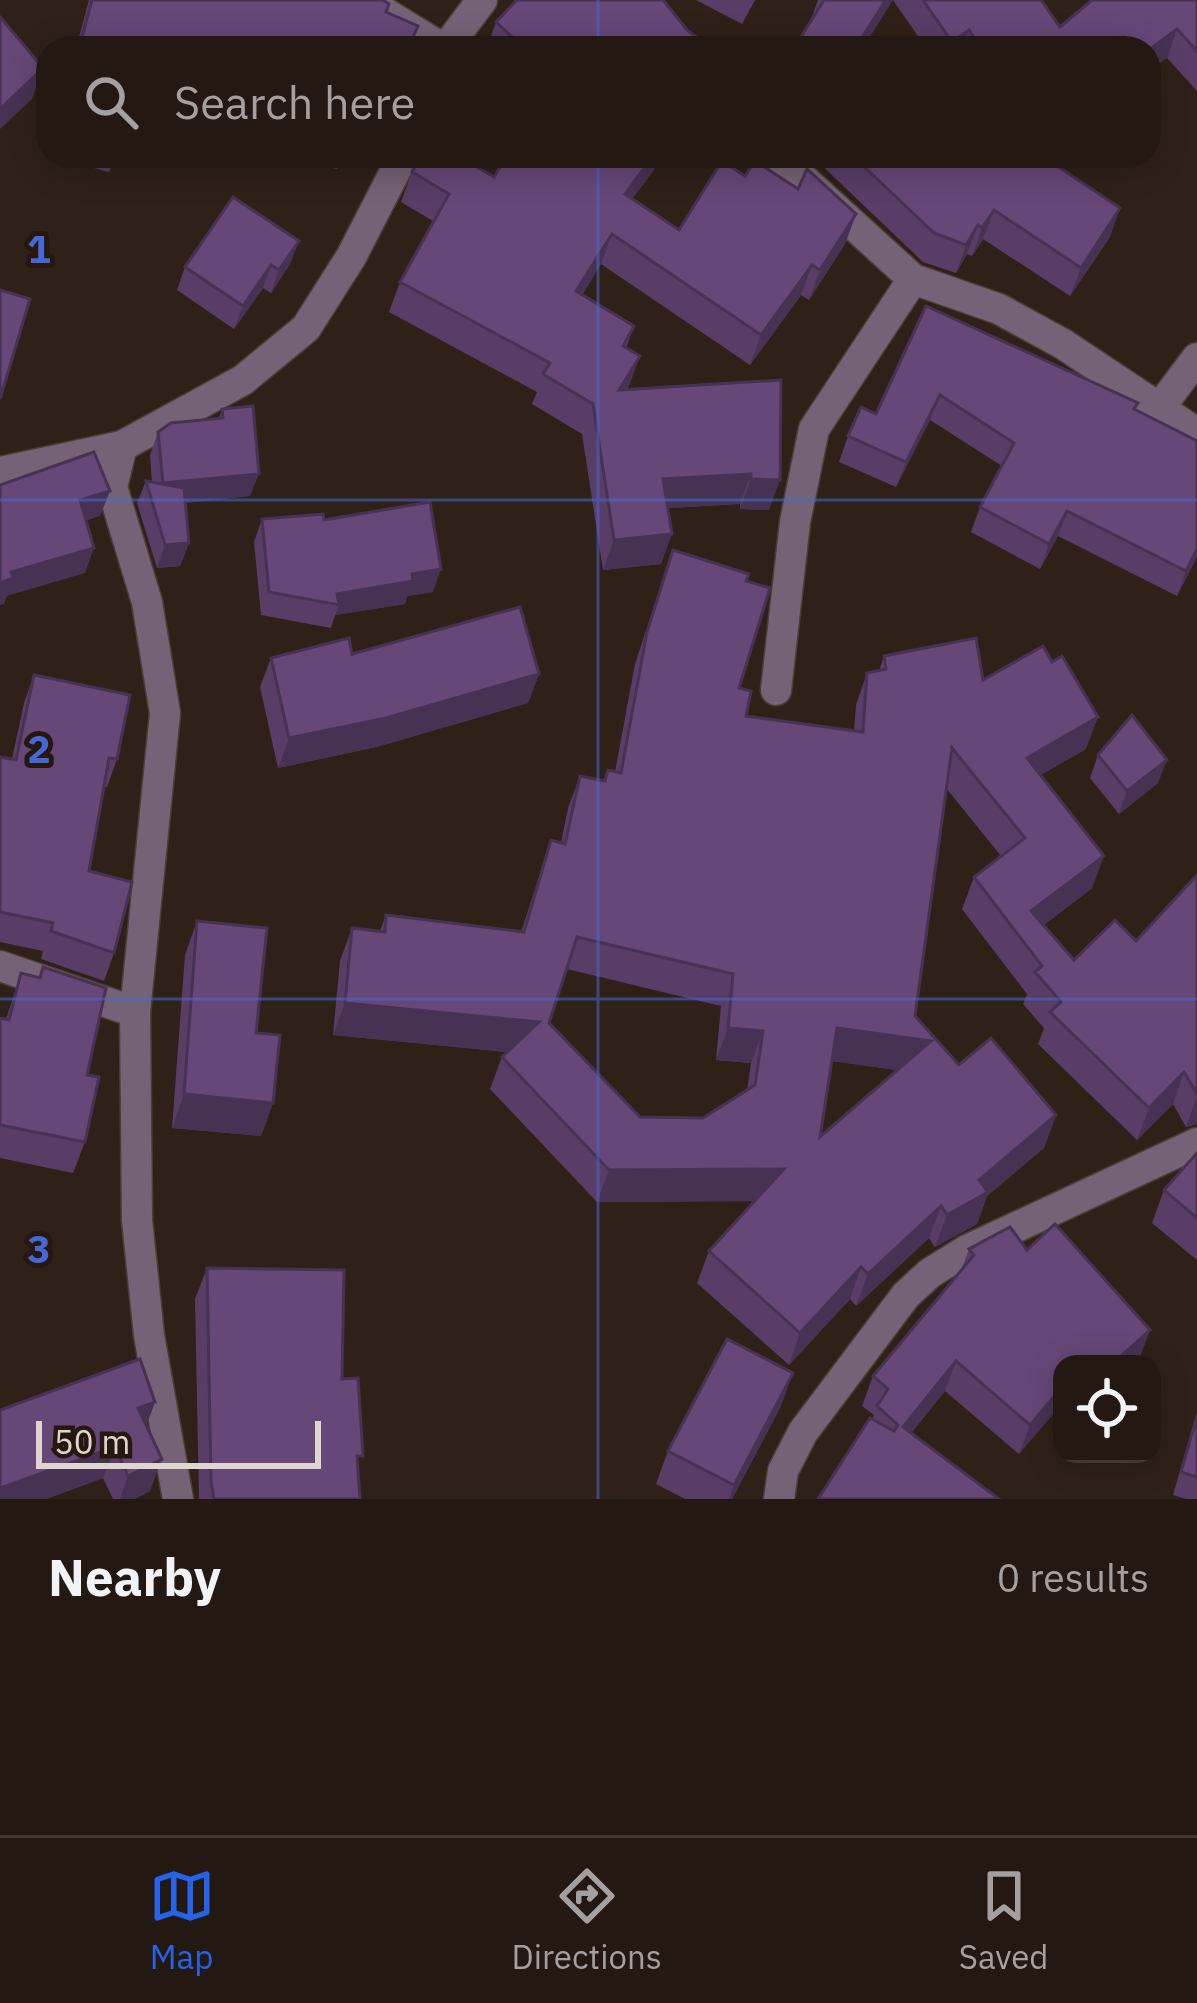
<!DOCTYPE html>
<html lang="en">
<head>
<meta charset="utf-8">
<style>
  :root { --surface:#241912; --page:#302620; --text:#f1f3f6; --muted:#a3a09f; --line:#413832; --accent:#2563eb }
  body { margin:0; font-family:"IBM Plex Sans",sans-serif; background:var(--page); color:var(--text) }
  .controls { position:absolute; right:36px; bottom:36px; display:grid; overflow:hidden; border-radius:24px; box-shadow:0 6px 30px #0003 }
  .controls button { width:108px; height:108px; display:grid; place-items:center; padding:0; border:0; border-bottom:3px solid var(--line); background:var(--surface); color:var(--text); font:60px sans-serif }
  .scale { position:absolute; left:36px; bottom:30px; width:285px; box-sizing:border-box; padding-left:12px; border:6px solid #e0d6d0; border-top:0; font-size:33px; line-height:42px; white-space:nowrap; color:#e0d6d0; -webkit-text-stroke:9px #26180f; paint-order:stroke }
  .list { margin:0; padding:0; list-style:none }
  h2 { display:flex; justify-content:space-between; align-items:center; height:156px; margin:0; padding:0 48px; font-size:51px }
  h2 small { font-size:39px; font-weight:400; color:var(--muted) }
  .icon { flex:none; width:66px; height:66px; fill:none; stroke:currentColor; stroke-width:2; stroke-linecap:round; stroke-linejoin:round }
  .map { position:relative; flex:none; width:1197px; height:1499px; overflow:hidden }
  .search { position:absolute; background:var(--surface); box-shadow:0 6px 30px #0003; left:36px; right:36px; top:36px; height:132px; display:flex; align-items:center; gap:30px; box-sizing:border-box; padding:0 42px; border-radius:36px; color:var(--muted); font-size:45px }
  .sheet { height:336px; background:var(--surface) }
  nav { display:flex; justify-content:space-around; align-items:center; box-sizing:border-box; height:168px; border-top:3px solid var(--line); background:var(--surface); font-size:33px; color:var(--muted) }
  nav a { display:grid; justify-items:center; gap:6px }
  nav .on { color:var(--accent) }
  .map>svg:first-child { display:block }
  .lines { fill:none; stroke-linecap:round; stroke-linejoin:round }
  .minor-casing { stroke:#4c3e35; stroke-width:33 }
  .minor { stroke:#766276; stroke-width:30 }
  .wall { fill:#593d67; fill-rule:evenodd }
  .shaded-wall { fill:#483254 }
  .building { fill:#674778; stroke:#483254; stroke-width:3; fill-rule:evenodd }
  .grid { fill:none; stroke:#4469d6; stroke-width:3; stroke-opacity:0.55 }
  .grid-label { font-size:39px; text-anchor:middle; font-weight:bold; fill:#4469d6; stroke:#26180f; stroke-width:10; stroke-linejoin:round; paint-order:stroke }
</style>
</head>
<body>
<div class="map">
<svg width="1197" height="1499" viewBox="0 0 1197 1499">
  <rect width="100%" height="100%" fill="#302118"/>
  <g class="lines">
    <g class="minor-casing">
      <g id="minor">
        <polyline points="364,0 442,48"/>
        <polyline points="446,48 482,0"/>
        <polyline points="778,156 913,279 999,309 1063,344 1197,433"/>
        <polyline points="1158,410 1197,358"/>
        <polyline points="122,446 112,487 147,602 165,713 135,1012"/>
        <polyline points="0,472 122,446 243,380 306,328 351,257 403,156"/>
        <polyline points="776,690 795,522 814,429 913,279"/>
        <polyline points="0,966 135,1012 137,1220 149,1335 178,1499"/>
        <polyline points="779,1499 783,1471 803,1432 906,1295 930,1273 967,1250 1197,1143"/>
      </g>
    </g>
    <use href="#minor" class="minor"/>
  </g>
  <g class="wall">
    <polygon points="89,0 383,0 386,13 418,26 410,48 76,48"/>
    <polygon points="696,0 755,0 742,24"/>
    <polygon points="818,0 1041,0 1060,27 1197,0 1197,91 1167,58 1149,48 926,48 893,0 809,25"/>
    <polygon points="496,22 687,30 702,41 700,48 487,48"/>
    <polygon points="49,156 115,156 109,172"/>
    <polygon points="282,156 342,156 337,169"/>
    <polygon points="507,156 664,156 632,199 679,230 745,176 798,189 856,214 845,244 809,300 801,295 750,365 601,264 582,295 634,326 626,348 629,386 626,389 781,380 769,510 740,509 740,504 668,508 661,564 603,570 582,434 532,404 537,392 389,312 400,282 433,221 401,202 412,172 494,177"/>
    <polygon points="812,156 1070,156 1060,168 1110,237 1070,296 983,239 972,256 967,254 956,273 923,262"/>
    <polygon points="290,264 271,293 263,288 234,329 177,290 185,267"/>
    <polygon points="926,306 1138,403 1135,409 1197,557 1177,596 1058,536 1040,569 971,532 980,507 1002,466 930,420 896,487 839,462 848,436 876,414"/>
    <polygon points="222,409 250,496 185,503 189,543 180,566 157,568 137,503 146,481 152,482 150,455 158,432 219,418"/>
    <polygon points="262,519 324,520 433,592 407,596 405,604 335,615 331,628 261,615 254,542"/>
    <path d="M 673,550 L 746,581 L 739,688 L 746,716 L 854,731 L 856,705 L 867,673 L 879,671 L 884,656 L 983,680 L 1086,749 L 1040,775 L 1092,888 L 1044,925 L 1074,960 L 1136,941 L 1197,875 L 1197,1124 L 1186,1127 L 1173,1104 L 1137,1140 L 1038,1044 L 1044,1028 L 1023,1004 L 1027,994 L 962,909 L 974,877 L 1001,856 L 946,788 L 915,1016 L 959,1065 L 1056,1115 L 1044,1148 L 987,1196 L 977,1224 L 935,1247 L 929,1238 L 856,1306 L 850,1299 L 789,1365 L 697,1283 L 709,1251 L 754,1201 L 597,1202 L 490,1089 L 502,1057 L 507,1052 L 333,1035 L 340,961 L 352,928 L 380,931 L 386,915 L 521,932 L 551,840 L 561,843 L 568,808 L 580,776 L 604,781 L 608,770 L 615,772 L 635,664 ZM 567,969 L 721,1006 L 716,1060 L 751,1063 L 747,1090 L 703,1118 L 640,1117 L 549,1023 ZM 832,1061 L 897,1070 L 820,1137 Z"/>
    <polygon points="352,654 539,674 528,703 376,747 278,768 260,687 271,658"/>
    <polygon points="34,675 117,759 107,787 104,787 89,871 114,953 104,981 41,959 43,951 0,942 0,757 12,759 24,703"/>
    <polygon points="1098,755 1158,783 1119,814 1090,778"/>
    <polygon points="197,921 256,1033 273,1103 261,1136 172,1128 185,955"/>
    <polygon points="43,967 87,1075 85,1142 73,1173 0,1158 0,1018 6,1019 21,973 38,978"/>
    <polygon points="1197,1153 1197,1260 1152,1223 1164,1190"/>
    <polygon points="969,1249 1027,1250 1150,1330 1139,1359 1134,1364 1062,1364 1019,1454 945,1391 911,1433 999,1499 872,1419 874,1415 862,1406 873,1376 961,1271"/>
    <polygon points="207,1268 342,1379 358,1468 360,1499 199,1499 195,1299"/>
    <polygon points="155,1402 146,1426 150,1491 134,1499 113,1499 103,1478 46,1499 0,1499"/>
    <polygon points="781,1406 732,1499 685,1499 656,1484 668,1451"/>
    <polygon points="1197,1412 1197,1499 1186,1499 1173,1495"/>
  </g>
  <g class="shaded-wall">
    <polygon points="886,0 893,0 863,48 855,48"/>
    <polygon points="1177,29 1167,58 1149,71 1149,50"/>
    <polygon points="969,30 962,48 950,48 952,42"/>
    <polygon points="43,68 32,99 0,129 0,109"/>
    <polygon points="653,156 664,156 614,224 625,194"/>
    <polygon points="1056,156 1070,156 1040,190 1051,162"/>
    <polygon points="1120,208 1110,237 1070,296 1081,268"/>
    <polygon points="994,210 983,239 972,256 982,228"/>
    <polygon points="856,214 845,244 809,300 820,270"/>
    <polygon points="978,225 967,254 956,273 966,245"/>
    <polygon points="612,234 601,264 565,321 576,291"/>
    <polygon points="299,241 290,264 271,293 279,270"/>
    <polygon points="271,265 263,288 234,329 243,306"/>
    <polygon points="812,265 801,295 750,365 761,335"/>
    <polygon points="640,356 629,386 608,420 619,390"/>
    <polygon points="940,395 930,420 896,487 906,462"/>
    <polygon points="259,474 250,496 154,506 163,483"/>
    <polygon points="751,474 740,504 652,509 663,479"/>
    <polygon points="751,479 780,480 769,510 740,509"/>
    <polygon points="110,491 100,516 71,526 80,500"/>
    <polygon points="1067,511 1058,536 1040,569 1049,544"/>
    <polygon points="672,534 661,564 603,570 614,540"/>
    <polygon points="189,543 180,566 157,568 165,545"/>
    <polygon points="94,548 85,573 7,596 4,604 0,605 0,583 11,572"/>
    <polygon points="1197,549 1197,557 1177,596 1186,571"/>
    <polygon points="441,569 433,592 407,596 405,604 335,615 339,605 337,594 412,574"/>
    <polygon points="539,674 528,703 376,747 278,768 289,738"/>
    <polygon points="1098,717 1086,749 1015,790 1027,758"/>
    <polygon points="1167,760 1158,783 1119,814 1127,791"/>
    <polygon points="1104,856 1092,888 1023,941 1031,911"/>
    <polygon points="345,1003 539,1022 527,1054 333,1035"/>
    <polygon points="728,1028 763,1031 751,1063 716,1060"/>
    <polygon points="837,1028 931,1041 919,1073 825,1060"/>
    <polygon points="1184,1072 1173,1104 1137,1140 1149,1108"/>
    <polygon points="184,1094 273,1103 261,1136 172,1128"/>
    <polygon points="1197,1096 1197,1124 1186,1127"/>
    <polygon points="1056,1115 1044,1148 987,1196 977,1224 935,1247 947,1215 979,1180"/>
    <polygon points="784,1169 772,1201 597,1202 609,1170"/>
    <polygon points="941,1206 929,1238 856,1306 868,1274"/>
    <polygon points="861,1267 850,1299 789,1365 800,1333"/>
    <polygon points="1150,1330 1139,1359 1134,1364 1112,1364"/>
    <polygon points="956,1361 945,1391 892,1457 903,1427"/>
    <polygon points="793,1373 781,1406 732,1499 729,1499 734,1485"/>
    <polygon points="1062,1387 1062,1404 1019,1454 1030,1425"/>
    <polygon points="155,1402 143,1434 138,1408"/>
    <polygon points="115,1447 103,1478 46,1499 0,1499 0,1488"/>
    <polygon points="162,1459 150,1491 134,1499 120,1499 128,1476"/>
  </g>
  <g class="building">
    <polygon points="92,0 383,0 389,4 386,12 418,26 408,48 79,48"/>
    <polygon points="517,0 663,0 687,30 702,41 694,48 524,48 496,22"/>
    <polygon points="824,0 886,0 855,48 794,48"/>
    <polygon points="923,0 1041,0 1060,27 1092,0 1197,0 1197,51 1177,29 1149,50 1149,48 981,48 969,30 952,42"/>
    <polygon points="0,17 43,68 0,109"/>
    <polygon points="420,156 458,156 494,177 507,156 653,156 625,194 679,230 722,161 745,176 755,161 798,189 807,169 856,214 820,270 812,265 761,335 612,234 576,291 634,326 623,346 640,356 619,390 781,380 780,480 751,479 751,474 663,479 672,534 614,540 593,404 543,374 550,363 400,282 449,194 412,172"/>
    <polygon points="853,156 1056,156 1051,162 1120,208 1081,268 994,210 982,228 978,225 966,245 934,233"/>
    <polygon points="233,197 299,241 279,270 271,265 243,306 185,267"/>
    <polygon points="0,290 30,299 0,399"/>
    <polygon points="926,306 1138,403 1134,409 1197,441 1197,549 1186,571 1067,511 1049,544 980,507 1014,443 940,395 906,462 848,436 861,407 876,414"/>
    <polygon points="253,406 259,474 163,483 158,432 171,423 223,418 222,409"/>
    <polygon points="94,452 110,491 80,500 94,548 11,572 13,578 0,583 0,485"/>
    <polygon points="146,481 184,488 189,543 165,545"/>
    <polygon points="430,502 441,569 412,574 413,581 337,594 339,605 269,592 262,519 323,514 324,520"/>
    <path d="M 673,550 L 749,574 L 746,581 L 770,588 L 739,688 L 751,691 L 746,716 L 863,732 L 867,673 L 886,669 L 884,656 L 976,638 L 983,680 L 1043,646 L 1052,662 L 1062,656 L 1098,717 L 1027,758 L 1104,856 L 1031,911 L 1074,960 L 1115,920 L 1136,941 L 1197,875 L 1197,1094 L 1184,1072 L 1149,1108 L 1050,1012 L 1061,1002 L 1035,972 L 1042,966 L 974,877 L 1025,838 L 952,748 L 915,1016 L 959,1065 L 991,1038 L 1056,1115 L 979,1180 L 988,1192 L 947,1215 L 941,1206 L 868,1274 L 861,1267 L 800,1333 L 709,1251 L 784,1169 L 609,1170 L 502,1057 L 539,1022 L 345,1003 L 352,928 L 385,932 L 386,915 L 524,932 L 551,840 L 565,844 L 580,776 L 605,781 L 608,770 L 621,773 L 647,632 ZM 577,937 L 733,974 L 728,1028 L 763,1031 L 755,1085 L 703,1118 L 640,1117 L 549,1023 ZM 837,1028 L 931,1041 L 820,1137 Z"/>
    <polygon points="520,607 539,674 386,718 289,738 271,658 349,638 352,654"/>
    <polygon points="34,675 130,695 117,759 109,758 89,871 132,882 114,953 51,931 53,923 0,912 0,757 16,760"/>
    <polygon points="1132,715 1167,760 1127,791 1098,755"/>
    <polygon points="197,921 267,928 256,1033 280,1035 273,1103 184,1094"/>
    <polygon points="43,967 106,988 87,1075 99,1077 85,1142 0,1125 0,1018 9,1020 21,973 40,978"/>
    <polygon points="1197,1153 1197,1218 1164,1190"/>
    <polygon points="1055,1224 1150,1330 1112,1364 1062,1364 1062,1387 1030,1425 956,1361 903,1427 999,1499 818,1499 870,1418 894,1431 898,1425 877,1406 888,1389 873,1376 974,1255 969,1249 1010,1227 1027,1250"/>
    <polygon points="207,1268 344,1270 342,1379 358,1378 363,1456 357,1456 360,1499 214,1499 211,1481"/>
    <polygon points="727,1339 793,1373 734,1485 668,1451"/>
    <polygon points="140,1359 155,1402 138,1408 162,1459 128,1476 115,1447 0,1488 0,1410"/>
    <polygon points="1197,1416 1197,1477 1181,1472"/>
  </g>
  <path class="grid" d="M 598,0 L 598,48M 598,156 L 598,1499M 0,500 L 1197,500M 0,999 L 1197,999"/>
  <g class="grid-label">
    <text x="39" y="263">1</text>
    <text x="39" y="763">2</text>
    <text x="39" y="1263">3</text>
  </g>
</svg>
<div class="controls">
<button><svg class="icon" aria-label="locate" viewBox="0 0 24 24"><circle cx="12" cy="12" r="6"/><path d="M12 2v4M12 18v4M2 12h4M18 12h4"/></svg></button>
</div>
<div class="scale">50 m</div>
<div class="search"><svg class="icon" aria-label="search" viewBox="0 0 24 24"><circle cx="10" cy="10" r="6"/><path d="M15 15l6 6"/></svg>Search here</div>
</div>
<section class="sheet">
<h2>Nearby<small>0 results</small></h2>
<ul class="list">
</ul>
</section>
<nav>
<a class="on"><svg class="icon" aria-label="map" viewBox="0 0 24 24"><path d="M3 6l6-2 6 2 6-2v14l-6 2-6-2-6 2zM9 4v14M15 6v14"/></svg>Map</a>
<a><svg class="icon" aria-label="directions" viewBox="0 0 24 24"><path d="M12 3l9 9-9 9-9-9zM9 14v-3h6M13 9l2 2-2 2"/></svg>Directions</a>
<a><svg class="icon" aria-label="saved" viewBox="0 0 24 24"><path d="M7 4h10v16l-5-4-5 4z"/></svg>Saved</a>
</nav>
</body>
</html>
